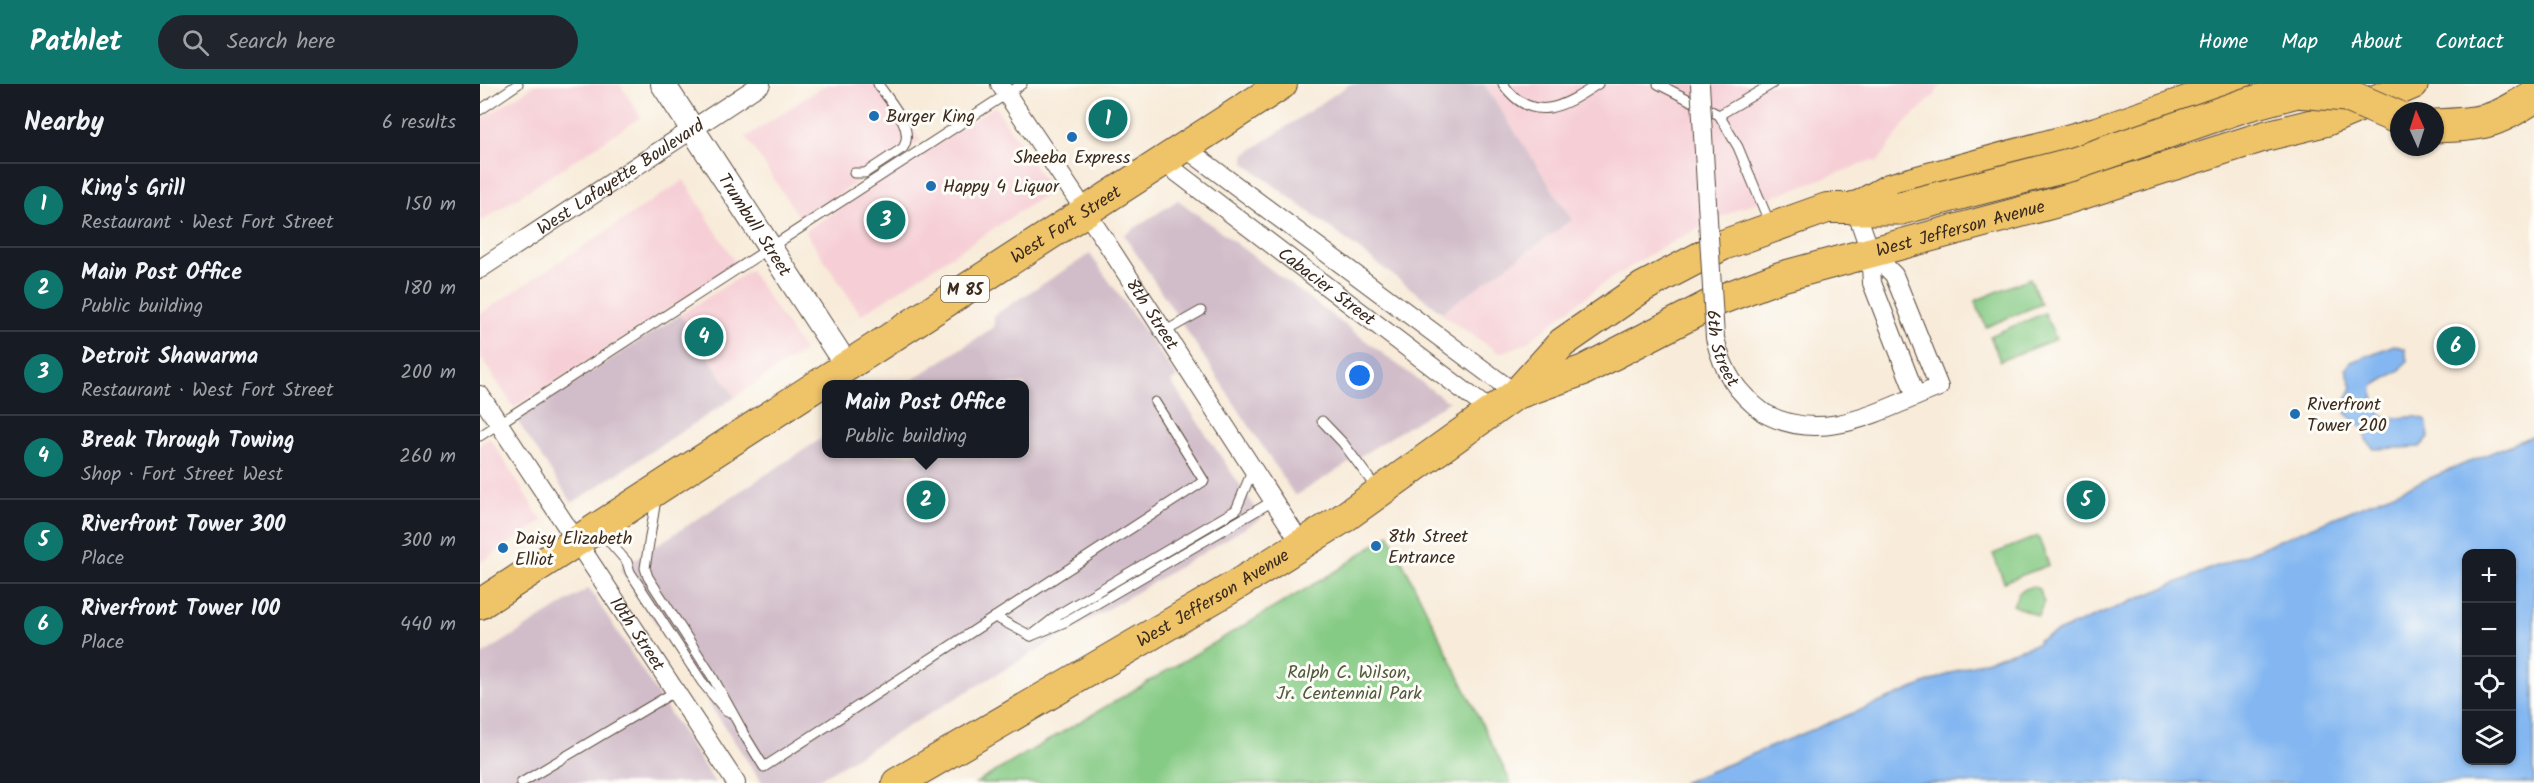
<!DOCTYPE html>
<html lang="en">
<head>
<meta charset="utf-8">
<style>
  :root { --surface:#171b24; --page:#20242c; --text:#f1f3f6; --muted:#9ea1a6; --line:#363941; --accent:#0f766e }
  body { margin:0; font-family:Kalam,sans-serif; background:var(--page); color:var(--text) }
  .controls { position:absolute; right:18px; bottom:18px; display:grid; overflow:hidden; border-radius:12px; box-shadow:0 2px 4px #0004 }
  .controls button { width:54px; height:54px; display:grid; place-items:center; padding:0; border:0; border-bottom:2px solid var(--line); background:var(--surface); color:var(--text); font:30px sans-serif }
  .compass { position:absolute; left:1910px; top:18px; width:54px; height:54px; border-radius:50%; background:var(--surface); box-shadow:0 2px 4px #0004; rotate:357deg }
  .you { position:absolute; left:880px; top:292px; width:21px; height:21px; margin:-15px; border:4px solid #fff; border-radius:50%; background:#1a73e8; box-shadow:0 0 0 9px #1a73e833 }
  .badge { display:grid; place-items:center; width:39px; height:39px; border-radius:50%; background:var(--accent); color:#fff; font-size:20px; font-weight:700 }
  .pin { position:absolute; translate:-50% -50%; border:3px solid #fff; box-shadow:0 2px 6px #0006 }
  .popup { position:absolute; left:342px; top:296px; width:207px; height:78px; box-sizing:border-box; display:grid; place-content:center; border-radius:12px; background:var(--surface); filter:drop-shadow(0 2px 4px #0005); font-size:20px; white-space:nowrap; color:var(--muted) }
  .popup b { font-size:22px; color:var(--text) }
  .popup::after { content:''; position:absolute; left:50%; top:100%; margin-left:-12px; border:12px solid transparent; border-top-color:var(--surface) }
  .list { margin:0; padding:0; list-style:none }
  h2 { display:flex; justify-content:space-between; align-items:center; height:78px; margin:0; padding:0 24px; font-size:26px }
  h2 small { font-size:20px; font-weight:400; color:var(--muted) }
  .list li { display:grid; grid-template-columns:39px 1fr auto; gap:18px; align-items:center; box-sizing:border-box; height:84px; padding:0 24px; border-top:2px solid var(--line) }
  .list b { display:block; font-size:22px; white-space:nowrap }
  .list p { margin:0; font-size:20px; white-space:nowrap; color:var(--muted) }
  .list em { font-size:20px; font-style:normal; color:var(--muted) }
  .icon { flex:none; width:33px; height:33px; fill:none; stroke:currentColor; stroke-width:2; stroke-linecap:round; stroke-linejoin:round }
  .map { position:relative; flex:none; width:2054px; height:699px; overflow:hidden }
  header { display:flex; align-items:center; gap:36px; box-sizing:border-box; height:84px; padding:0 30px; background:var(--accent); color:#fff }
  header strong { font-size:28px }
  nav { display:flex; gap:33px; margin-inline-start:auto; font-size:21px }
  .search { width:420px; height:54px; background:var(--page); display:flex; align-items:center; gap:15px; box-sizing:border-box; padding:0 21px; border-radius:33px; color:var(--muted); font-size:22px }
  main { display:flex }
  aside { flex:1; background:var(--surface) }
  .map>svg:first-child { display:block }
  .built { fill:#f6cfd6 }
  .industrial { fill:#d1bdc9 }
  .green { fill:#86cb85; stroke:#607a52; stroke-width:1.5 }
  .water { fill:#84b7f1; stroke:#607088; stroke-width:1.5; fill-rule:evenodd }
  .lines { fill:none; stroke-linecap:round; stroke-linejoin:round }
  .service-casing { stroke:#57473a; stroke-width:11 }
  .minor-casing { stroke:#57473a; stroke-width:20 }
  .tertiary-casing { stroke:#57473a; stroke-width:26 }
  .primary-casing { stroke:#57473a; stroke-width:32 }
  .motorway-casing { stroke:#57473a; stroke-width:35 }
  .service { stroke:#fff; stroke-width:9 }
  .minor { stroke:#fff; stroke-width:18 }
  .tertiary { stroke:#fff; stroke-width:24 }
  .primary { stroke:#efc469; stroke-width:30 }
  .motorway { stroke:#efc469; stroke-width:33 }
  .minor-bridge-casing { stroke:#57473a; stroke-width:20; stroke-linecap:butt }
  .motorway-bridge-casing { stroke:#57473a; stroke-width:35; stroke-linecap:butt }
  .minor-bridge { stroke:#fff; stroke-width:18 }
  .motorway-bridge { stroke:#efc469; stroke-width:33 }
  .poi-dot { fill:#1f6fb2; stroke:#fdfcf7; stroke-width:2 }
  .labels { text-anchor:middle; stroke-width:6; stroke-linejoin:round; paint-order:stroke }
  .shield { fill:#fdfcf7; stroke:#75695f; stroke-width:1.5 }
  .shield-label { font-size:16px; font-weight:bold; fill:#3b2a1e }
  .poi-label { font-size:18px; fill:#3b2a1e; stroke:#fdfcf7; text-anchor:start }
  .street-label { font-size:18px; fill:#3b2a1e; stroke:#fdfcf7 }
  .park-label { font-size:18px; fill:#525a3d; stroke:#fdfcf7 }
</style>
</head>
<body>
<header>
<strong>Pathlet</strong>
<div class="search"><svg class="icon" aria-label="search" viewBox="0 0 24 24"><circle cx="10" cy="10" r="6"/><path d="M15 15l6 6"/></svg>Search here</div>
<nav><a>Home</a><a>Map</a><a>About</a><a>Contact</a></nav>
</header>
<main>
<aside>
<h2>Nearby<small>6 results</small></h2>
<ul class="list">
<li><span class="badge">1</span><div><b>King's Grill</b><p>Restaurant · West Fort Street</p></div><em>150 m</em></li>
<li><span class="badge">2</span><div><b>Main Post Office</b><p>Public building</p></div><em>180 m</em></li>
<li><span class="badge">3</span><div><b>Detroit Shawarma</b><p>Restaurant · West Fort Street</p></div><em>200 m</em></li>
<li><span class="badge">4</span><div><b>Break Through Towing</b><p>Shop · Fort Street West</p></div><em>260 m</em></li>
<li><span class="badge">5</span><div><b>Riverfront Tower 300</b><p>Place</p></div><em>300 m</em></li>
<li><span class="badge">6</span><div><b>Riverfront Tower 100</b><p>Place</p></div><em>440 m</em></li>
</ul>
</aside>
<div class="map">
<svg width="2054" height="699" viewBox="0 0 2054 699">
  <rect width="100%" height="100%" fill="#fdfcf7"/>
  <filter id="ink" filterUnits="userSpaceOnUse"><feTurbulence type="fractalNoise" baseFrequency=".0167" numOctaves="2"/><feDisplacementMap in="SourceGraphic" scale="12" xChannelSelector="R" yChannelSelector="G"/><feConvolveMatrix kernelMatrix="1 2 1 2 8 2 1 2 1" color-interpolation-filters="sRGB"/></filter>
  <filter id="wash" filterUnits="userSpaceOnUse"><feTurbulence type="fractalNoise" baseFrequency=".008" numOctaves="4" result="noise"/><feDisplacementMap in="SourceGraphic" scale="24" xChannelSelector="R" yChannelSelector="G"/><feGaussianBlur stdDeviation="1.35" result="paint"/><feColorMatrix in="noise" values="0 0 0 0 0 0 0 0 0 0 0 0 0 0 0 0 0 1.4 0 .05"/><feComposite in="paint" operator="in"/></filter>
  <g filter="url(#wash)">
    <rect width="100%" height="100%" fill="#f8ebd9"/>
    <g class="built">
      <polygon points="56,0 140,0 161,33 0,138 0,36"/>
      <polygon points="347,0 403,0 441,57 320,135 266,53"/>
      <polygon points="1004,0 1461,0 1455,11 1426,38 1398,78 1391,77 1258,125 1184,162 1124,199 1043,261 1019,269 960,229 1092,136"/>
      <polygon points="515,22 571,107 381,231 325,147"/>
      <polygon points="204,96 257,181 34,324 0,272 0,230"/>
      <polygon points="270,186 324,267 255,313 200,231"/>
      <polygon points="10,354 62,437 0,479 0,360"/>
    </g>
    <g class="industrial">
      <polygon points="870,0 1004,0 1092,136 962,228 764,79 764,71"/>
      <polygon points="698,116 965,316 970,317 815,412 644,151"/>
      <polygon points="610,170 697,293 691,298 782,434 332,699 282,699 140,485 347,351 347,370 545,370 545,300 426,300 514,243 514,231"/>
      <polygon points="200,231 255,313 92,419 36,335"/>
      <polygon points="109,504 235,699 0,699 0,572"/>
    </g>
    <g class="green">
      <polygon points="1550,194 1561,220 1506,243 1495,217"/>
      <polygon points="1565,229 1576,255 1520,277 1510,252"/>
      <polygon points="909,450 1031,699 496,699 858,486"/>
      <polygon points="1558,452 1569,481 1524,498 1513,470"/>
      <polygon points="1552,502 1559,505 1564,518 1558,532 1533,521 1539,508"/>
    </g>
    <g class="water">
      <path d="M 1914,261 L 1925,265 L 1927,277 L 1920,286 L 1893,302 C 1892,308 1893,315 1895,321 C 1906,347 1929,325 1946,336 L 1949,353 L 1940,363 L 1894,365 L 1886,356 L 1883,344 L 1865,329 L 1864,320 L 1872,303 L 1866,285 L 1871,278 Z"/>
      <path d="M 2054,351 L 2054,699 L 1202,699 L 1481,585 L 1559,559 L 1558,556 ZM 1986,470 L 2032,470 L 2032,676 L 1986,676 Z"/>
    </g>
  </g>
  <g filter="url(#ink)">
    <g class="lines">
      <g class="service-casing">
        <g id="service">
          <path d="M 1023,0 C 1053,42 1084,22 1118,0"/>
          <polyline points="1178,0 1239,31 1258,63 1290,140"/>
          <polyline points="0,26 38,0"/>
          <polyline points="1239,31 1292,0"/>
          <path d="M 374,89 L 385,89 L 423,64 C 436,44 409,17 398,0"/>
          <polyline points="684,248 721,227"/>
          <polyline points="842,337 863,359 897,405"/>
          <polyline points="0,352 542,0"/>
          <polyline points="773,385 756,426 579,530 551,552 585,538 793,417"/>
          <polyline points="176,415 165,484 168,493 232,592 262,646"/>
          <polyline points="119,446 147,478 150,488 222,598 247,628"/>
          <polyline points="515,533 551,552"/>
          <polyline points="260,644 284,683 724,397 675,318"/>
          <polyline points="41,699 196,607"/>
        </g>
      </g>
      <g class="minor-casing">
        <g id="minor">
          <path id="s1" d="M 520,0 L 626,158 L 822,461"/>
          <polyline points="704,63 1036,310"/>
          <path id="s2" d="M 682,77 L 1012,328"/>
          <polyline points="1375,124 1390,167 1392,199 1436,312"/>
          <path id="s3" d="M 0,185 L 281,0"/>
          <path id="s4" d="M 0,311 L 256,699"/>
          <path d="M 1284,329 C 1344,362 1402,325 1459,303 L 1414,191 L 1390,167"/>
        </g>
      </g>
      <g class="tertiary-casing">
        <g id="tertiary">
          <path id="s5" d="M 183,0 L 367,282"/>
        </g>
      </g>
      <g class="primary-casing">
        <g id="primary">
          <path id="s6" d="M 1040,309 L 1104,286 L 1239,216 L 1300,193 L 1574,119 L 1785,52 L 1846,37 L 1933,0"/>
          <path id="s7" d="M 0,520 L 802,0"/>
          <path id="s8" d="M 417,699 L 753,503 L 862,435 L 1036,310 L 1082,259 L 1163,203 L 1243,161 L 1347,124 L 1375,124 L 1409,105 L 1620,47 L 1756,0"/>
        </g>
      </g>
      <g class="motorway-casing">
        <g id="motorway">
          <path d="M 1955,42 C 2002,40 2015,39 2054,12"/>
          <polyline points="1375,124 1421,124"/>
        </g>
      </g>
      <use href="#service" class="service"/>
      <use href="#minor" class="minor"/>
      <use href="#tertiary" class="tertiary"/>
      <use href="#primary" class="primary"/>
      <use href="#motorway" class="motorway"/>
      <g class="minor-bridge-casing">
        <g id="minor-bridge">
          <path id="s9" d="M 1220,0 L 1235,254 C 1243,288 1256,308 1284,329"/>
        </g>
      </g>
      <g class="motorway-bridge-casing">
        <polyline id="motorway-bridge" points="1421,124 1593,80 1765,21 1817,7 1866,11 1919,34"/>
      </g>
      <use href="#minor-bridge" class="minor-bridge"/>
      <use href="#motorway-bridge" class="motorway-bridge"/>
    </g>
  </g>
  <g class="poi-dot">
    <circle cx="394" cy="32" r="6"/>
    <circle cx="592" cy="53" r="6"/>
    <circle cx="451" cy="102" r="6"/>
    <circle cx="1815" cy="330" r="6"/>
    <circle cx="896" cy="462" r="6"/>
    <circle cx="23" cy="464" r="6"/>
  </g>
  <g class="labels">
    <rect class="shield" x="461" y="192" width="48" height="26" rx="4.5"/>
    <g class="shield-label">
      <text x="485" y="211">M 85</text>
    </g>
    <g class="poi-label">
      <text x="406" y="38">Burger King</text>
      <text x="592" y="79" text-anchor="middle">Sheeba Express</text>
      <text x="463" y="108">Happy 4 Liquor</text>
      <text x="1827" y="326">Riverfront<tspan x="1827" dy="21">Tower 200</tspan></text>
      <text x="908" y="458">8th Street<tspan x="908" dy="21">Entrance</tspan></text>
      <text x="35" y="460">Daisy Elizabeth<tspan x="35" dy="21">Elliot</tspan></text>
    </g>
    <g class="street-label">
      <text dy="6" stroke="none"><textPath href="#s3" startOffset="168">West Lafayette Boulevard</textPath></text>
      <text dy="6" stroke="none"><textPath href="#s7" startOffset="698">West Fort Street</textPath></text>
      <text dy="6" stroke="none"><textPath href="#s5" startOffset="168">Trumbull Street</textPath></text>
      <text dy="6" stroke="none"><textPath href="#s6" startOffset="472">West Jefferson Avenue</textPath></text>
      <text dy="6" stroke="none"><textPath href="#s2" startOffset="207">Cabacier Street</textPath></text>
      <text dy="6" stroke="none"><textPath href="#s1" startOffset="276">8th Street</textPath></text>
      <text dy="6" stroke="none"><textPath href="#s9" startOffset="266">6th Street</textPath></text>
      <text dy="6" stroke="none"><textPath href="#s8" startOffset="366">West Jefferson Avenue</textPath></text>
      <text dy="6" stroke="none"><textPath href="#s4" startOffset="286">10th Street</textPath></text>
    </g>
    <g class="park-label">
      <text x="869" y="594">Ralph C. Wilson,<tspan x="869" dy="21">Jr. Centennial Park</tspan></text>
    </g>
  </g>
</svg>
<div class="controls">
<button>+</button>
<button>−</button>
<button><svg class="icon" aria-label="locate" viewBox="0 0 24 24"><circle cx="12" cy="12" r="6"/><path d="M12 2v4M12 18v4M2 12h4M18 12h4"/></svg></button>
<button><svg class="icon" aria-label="layers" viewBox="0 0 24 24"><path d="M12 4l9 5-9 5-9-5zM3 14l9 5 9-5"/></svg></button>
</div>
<svg class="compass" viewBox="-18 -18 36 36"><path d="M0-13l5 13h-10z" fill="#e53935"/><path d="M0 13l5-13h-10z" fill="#9ea1a6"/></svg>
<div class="you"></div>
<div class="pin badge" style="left:628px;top:35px">1</div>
<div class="pin badge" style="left:446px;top:416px">2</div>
<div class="popup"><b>Main Post Office</b>Public building</div>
<div class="pin badge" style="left:406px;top:136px">3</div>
<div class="pin badge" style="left:224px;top:253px">4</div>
<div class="pin badge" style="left:1606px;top:416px">5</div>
<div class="pin badge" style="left:1976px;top:262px">6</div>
</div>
</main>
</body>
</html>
